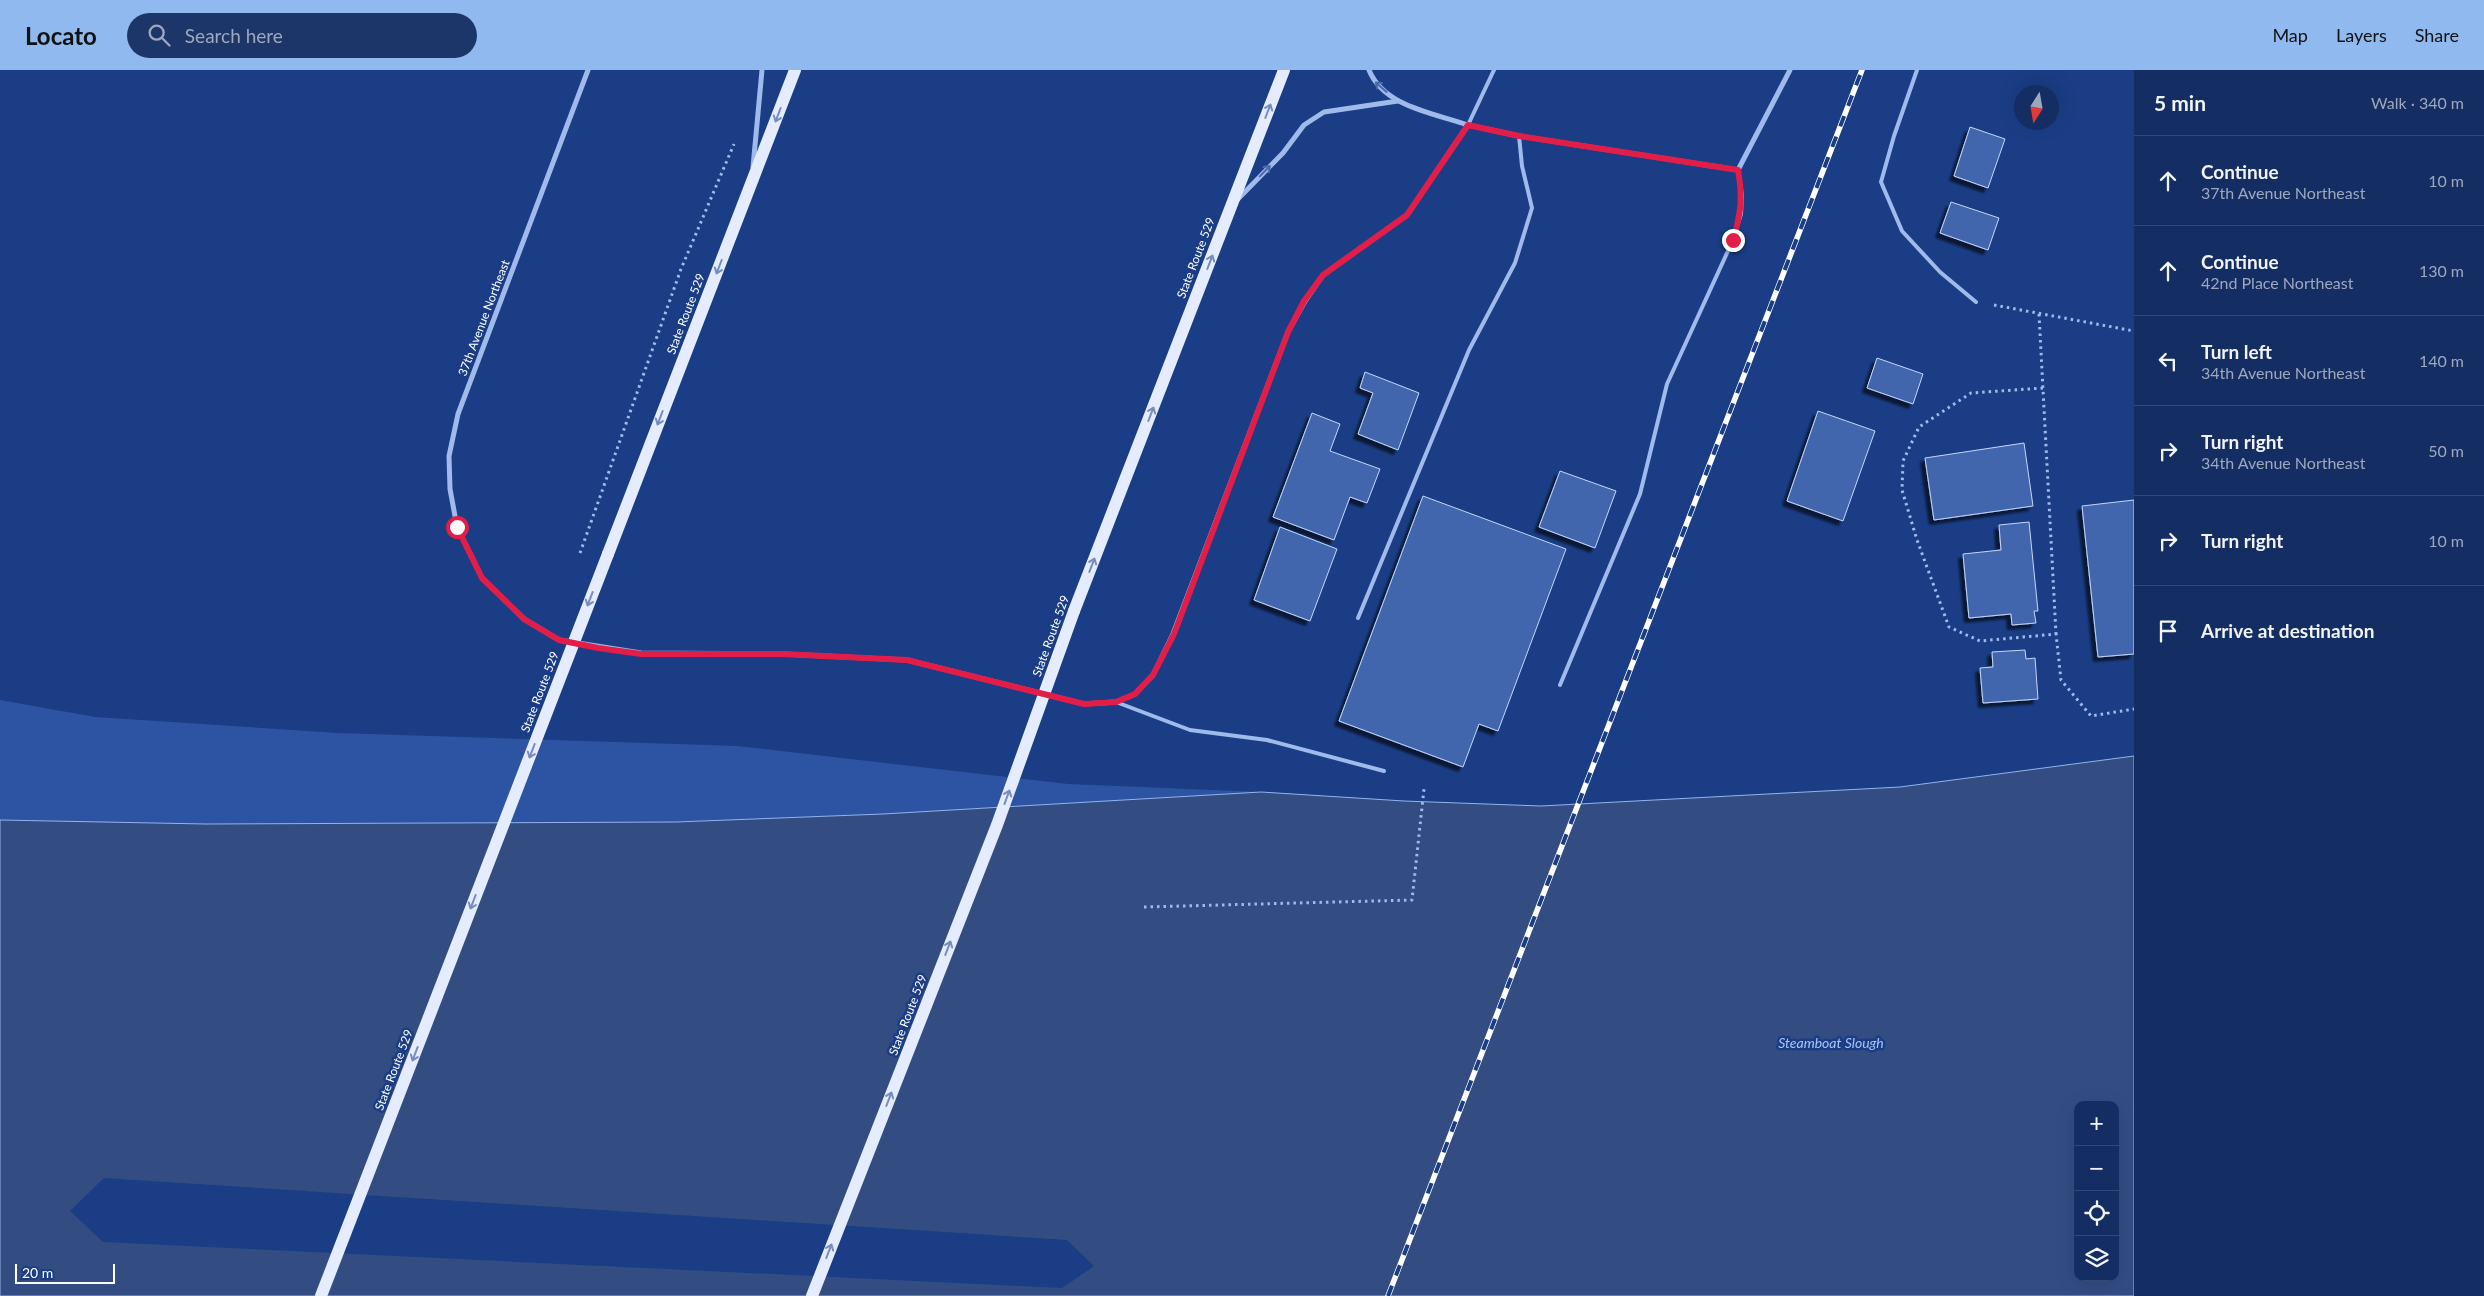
<!DOCTYPE html>
<html lang="en">
<head>
<meta charset="utf-8">
<style>
  :root { --surface:#142e64; --page:#1d366a; --text:#f1f3f6; --muted:#9da8bf; --line:#334a78; --accent:#90b9f0 }
  body { margin:0; font-family:Lato,sans-serif; background:var(--page); color:var(--text) }
  .controls { position:absolute; right:15px; bottom:15px; display:grid; overflow:hidden; border-radius:10px; box-shadow:0 5px 20px #0002 }
  .controls button { width:45px; height:45px; display:grid; place-items:center; padding:0; border:0; border-bottom:1px solid var(--line); background:var(--surface); color:var(--text); font:25px sans-serif }
  .compass { position:absolute; left:2014px; top:15px; width:45px; height:45px; border-radius:50%; background:var(--surface); box-shadow:0 5px 20px #0002; rotate:191deg }
  .scale { position:absolute; left:15px; bottom:12px; width:100px; box-sizing:border-box; padding-left:5px; border:2px solid #fff; border-top:0; font-size:14px; line-height:18px; white-space:nowrap; color:#fff; -webkit-text-stroke:4px #1a3d85; paint-order:stroke }
  .stop { position:absolute; width:15px; height:15px; margin:-11px; border:4px solid #e11d48; border-radius:50%; background:#fff }
  .stop.end { background:#e11d48; border-color:#fff; box-shadow:0 1px 5px #0008 }
  .list { margin:0; padding:0; list-style:none }
  h2 { display:flex; justify-content:space-between; align-items:center; height:65px; margin:0; padding:0 20px; font-size:21px }
  h2 small { font-size:16px; font-weight:400; color:var(--muted) }
  .list li { display:grid; grid-template-columns:32px 1fr auto; gap:15px; align-items:center; box-sizing:border-box; height:90px; padding:0 20px; border-top:1px solid var(--line) }
  .list b { display:block; font-size:19px; white-space:nowrap }
  .list p { margin:0; font-size:16px; white-space:nowrap; color:var(--muted) }
  .list em { font-size:16px; font-style:normal; color:var(--muted) }
  .icon { flex:none; width:28px; height:28px; fill:none; stroke:currentColor; stroke-width:2; stroke-linecap:round; stroke-linejoin:round }
  .map { position:relative; flex:none; width:2134px; height:1226px; overflow:hidden }
  header { display:flex; align-items:center; gap:30px; box-sizing:border-box; height:70px; padding:0 25px; background:var(--accent); color:#111 }
  header strong { font-size:24px }
  nav { display:flex; gap:28px; margin-inline-start:auto; font-size:18px }
  .search { width:350px; height:45px; background:var(--page); display:flex; align-items:center; gap:12px; box-sizing:border-box; padding:0 18px; border-radius:28px; color:var(--muted); font-size:19px }
  main { display:flex }
  aside { flex:1; background:var(--surface) }
  .map>svg:first-child { display:block }
  .green { fill:#2d54a3 }
  .water { fill:#334d83; stroke:#93b3ee; fill-rule:evenodd }
  .pier { fill:#1a3d85 }
  .building { fill:#4366ae; stroke:#c5d7f8; filter:url(#shadow) }
  .lines { fill:none; stroke-linecap:round; stroke-linejoin:round }
  .path { stroke:#a0baeb; stroke-width:3; stroke-dasharray:2.5 4; stroke-linecap:butt }
  .service { stroke:#a0baeb; stroke-width:4 }
  .minor { stroke:#a0baeb; stroke-width:5 }
  .primary { stroke:#e5ecff; stroke-width:12 }
  .rail-casing { stroke:#fff; stroke-width:5.5 }
  .rail { stroke:#1a3d85; stroke-width:4; stroke-dasharray:11; stroke-linecap:butt }
  .primary-bridge { stroke:#e5ecff; stroke-width:12 }
  .oneway { stroke:#4969a9 }
  .oneway2 { stroke:#758cbc }
  .route { stroke:#e11d48; stroke-width:6 }
  .labels { text-anchor:middle; stroke-width:5; stroke-linejoin:round; paint-order:stroke }
  .street-label { font-size:12px; fill:#fff; stroke:#1a3d85 }
  .water-label { font-size:14px; font-style:italic; fill:#acc4f3; stroke:#1a3d85 }
</style>
</head>
<body>
<header>
<strong>Locato</strong>
<div class="search"><svg class="icon" aria-label="search" viewBox="0 0 24 24"><circle cx="10" cy="10" r="6"/><path d="M15 15l6 6"/></svg>Search here</div>
<nav><a>Map</a><a>Layers</a><a>Share</a></nav>
</header>
<main>
<div class="map">
<svg width="2134" height="1226" viewBox="0 0 2134 1226">
  <defs>
    <filter id="shadow"><feDropShadow dx="-4.5" dy="4.5" stdDeviation="1" flood-color="#0009"/></filter>
  </defs>
  <rect width="100%" height="100%" fill="#1a3d85"/>
  <polygon class="green" points="0,630 95,647 338,663 737,676 1068,714 1261,722 883,744 676,752 206,754 0,750"/>
  <path class="water" d="M 2134,686 L 2134,1226 L 0,1226 L 0,750 L 206,754 L 676,752 L 883,744 L 1261,722 L 1404,731 L 1541,736 L 1900,717 ZM 2078,1035 L 2115,1035 L 2115,1207 L 2078,1207 Z"/>
  <polygon class="pier" points="104,1108 1067,1170 1094,1196 1062,1218 103,1172 70,1141"/>
  <g class="building">
    <polygon points="1970,57 2005,69 1988,118 1954,106"/>
    <polygon points="1951,132 1999,148 1988,180 1940,163"/>
    <polygon points="1877,288 1923,304 1913,334 1867,318"/>
    <polygon points="1365,302 1419,323 1398,380 1358,364 1373,323 1360,318"/>
    <polygon points="1818,341 1875,361 1843,451 1787,431"/>
    <polygon points="1312,343 1340,354 1330,381 1380,399 1367,433 1350,427 1334,470 1273,447"/>
    <polygon points="2024,373 2033,436 1934,450 1925,388"/>
    <polygon points="1560,401 1616,421 1595,478 1539,457"/>
    <polygon points="1423,426 1566,479 1498,661 1479,654 1463,697 1339,651"/>
    <polygon points="2134,430 2134,584 2098,587 2082,436"/>
    <polygon points="2029,452 2038,541 2034,541 2036,553 2012,555 2011,544 1969,548 1963,484 2001,480 1999,455"/>
    <polygon points="1280,457 1337,479 1310,551 1254,530"/>
    <polygon points="2025,580 2026,589 2035,588 2038,629 1983,633 1980,598 1993,597 1992,582"/>
  </g>
  <g class="lines">
    <g class="path">
      <polyline points="1994,235 2134,261"/>
      <polyline points="2039,244 2056,564"/>
      <polyline points="2043,318 1971,323 1919,357 1903,391 1902,420 1917,470 1949,557 1980,571 2056,564 2061,610 2091,646 2134,639"/>
      <polyline points="580,483 681,199 734,74"/>
      <polyline points="1144,837 1412,830 1424,719"/>
    </g>
    <g class="service">
      <polyline points="1917,0 1894,66 1881,112 1902,161 1940,202 1976,232"/>
      <polyline points="1468,55 1494,0"/>
      <polyline points="1358,548 1469,280 1515,193 1532,138 1522,96 1519,66"/>
      <polyline points="1560,615 1640,424 1667,314 1733,170 1741,144 1742,125 1738,100"/>
      <polyline points="1116,632 1190,660 1267,670 1384,701"/>
    </g>
    <g class="minor">
      <path d="M 588,0 L 458,344 L 449,386 L 450,419 L 457,457 L 482,508 L 524,549 L 559,570 L 641,583 L 783,584 L 907,590 L 1084,634 L 1116,632 L 1135,624 L 1153,605 L 1173,564 L 1288,262 L 1305,231 L 1323,205 L 1407,145 L 1468,55 C 1434,43 1384,37 1369,0"/>
      <polyline points="1468,55 1519,66 1738,100 1790,0"/>
      <polyline points="753,97 762,0"/>
      <polyline points="1238,129 1283,83 1304,55 1324,42 1398,31"/>
    </g>
    <g class="primary">
      <polyline points="608,484 795,0"/>
      <polyline points="1074,541 1284,0"/>
    </g>
    <g class="rail-casing">
      <polyline id="rail" points="1388,1226 1862,0"/>
    </g>
    <use href="#rail" class="rail"/>
    <g class="primary-bridge">
      <polyline points="321,1226 608,484"/>
      <polyline points="812,1226 997,755 1074,541"/>
    </g>
  </g>
  <defs><path id="oneway-shaft" d="M-6 0H5M1.5-3L5.5 0L1.5 3" fill="none" stroke-width="1.6" stroke-linecap="round" stroke-linejoin="round" transform="scale(1.25)"/></defs>
  <g class="oneway">
    <use href="#oneway-shaft" transform="translate(1381 17) rotate(-139)"/>
    <use href="#oneway-shaft" transform="translate(1265 101) rotate(-46)"/>
  </g>
  <g class="oneway2">
    <use href="#oneway-shaft" transform="translate(1268 41) rotate(-69)"/>
    <use href="#oneway-shaft" transform="translate(778 45) rotate(111)"/>
    <use href="#oneway-shaft" transform="translate(1210 192) rotate(-69)"/>
    <use href="#oneway-shaft" transform="translate(719 197) rotate(111)"/>
    <use href="#oneway-shaft" transform="translate(1151 344) rotate(-69)"/>
    <use href="#oneway-shaft" transform="translate(660 348) rotate(111)"/>
    <use href="#oneway-shaft" transform="translate(1092 495) rotate(-69)"/>
    <use href="#oneway-shaft" transform="translate(590 529) rotate(111)"/>
    <use href="#oneway-shaft" transform="translate(532 681) rotate(111)"/>
    <use href="#oneway-shaft" transform="translate(1007 727) rotate(-70)"/>
    <use href="#oneway-shaft" transform="translate(473 832) rotate(111)"/>
    <use href="#oneway-shaft" transform="translate(948 878) rotate(-69)"/>
    <use href="#oneway-shaft" transform="translate(415 984) rotate(111)"/>
    <use href="#oneway-shaft" transform="translate(889 1029) rotate(-69)"/>
    <use href="#oneway-shaft" transform="translate(829 1181) rotate(-69)"/>
  </g>
  <g class="lines">
    <path class="route" d="M 457,457 L 482,508 L 524,549 L 559,570 L 598,578 L 641,584 L 783,584 L 907,590 L 1084,634 L 1116,632 L 1135,624 L 1153,605 L 1174,564 L 1288,262 L 1304,231 L 1323,205 L 1407,145 L 1468,55 L 1519,66 L 1738,100 C 1743,128 1741,143 1733,170"/>
  </g>
  <g class="labels">
    <g class="street-label">
      <text transform="translate(1196 188) rotate(-69)" y="4">State Route 529</text>
      <text transform="translate(686 244) rotate(-69)" y="4">State Route 529</text>
      <text transform="translate(484 248) rotate(-69)" y="4">37th Avenue Northeast</text>
      <text transform="translate(1051 566) rotate(-70)" y="4">State Route 529</text>
      <text transform="translate(540 622) rotate(-69)" y="4">State Route 529</text>
      <text transform="translate(908 945) rotate(-69)" y="4">State Route 529</text>
      <text transform="translate(394 1000) rotate(-69)" y="4">State Route 529</text>
    </g>
    <g class="water-label">
      <text x="1831" y="978">Steamboat Slough</text>
    </g>
  </g>
</svg>
<div class="controls">
<button>+</button>
<button>−</button>
<button><svg class="icon" aria-label="locate" viewBox="0 0 24 24"><circle cx="12" cy="12" r="6"/><path d="M12 2v4M12 18v4M2 12h4M18 12h4"/></svg></button>
<button><svg class="icon" aria-label="layers" viewBox="0 0 24 24"><path d="M12 4l9 5-9 5-9-5zM3 14l9 5 9-5"/></svg></button>
</div>
<svg class="compass" viewBox="-18 -18 36 36"><path d="M0-13l5 13h-10z" fill="#e53935"/><path d="M0 13l5-13h-10z" fill="#9da8bf"/></svg>
<div class="scale">20 m</div>
<div class="stop" style="left:457px;top:457px"></div>
<div class="stop end" style="left:1733px;top:170px"></div>
</div>
<aside>
<h2>5 min<small>Walk · 340 m</small></h2>
<ul class="list">
<li><svg class="icon" aria-label="ahead" viewBox="0 0 24 24"><path d="M12 20V5M6 11l6-6 6 6"/></svg><div><b>Continue</b><p>37th Avenue Northeast</p></div><em>10 m</em></li>
<li><svg class="icon" aria-label="ahead" viewBox="0 0 24 24"><path d="M12 20V5M6 11l6-6 6 6"/></svg><div><b>Continue</b><p>42nd Place Northeast</p></div><em>130 m</em></li>
<li><svg class="icon" aria-label="left" viewBox="0 0 24 24"><path d="M17 20v-9H6M10 6l-5 5 5 5"/></svg><div><b>Turn left</b><p>34th Avenue Northeast</p></div><em>140 m</em></li>
<li><svg class="icon" aria-label="right" viewBox="0 0 24 24"><path d="M7 20v-9h11M14 6l5 5-5 5"/></svg><div><b>Turn right</b><p>34th Avenue Northeast</p></div><em>50 m</em></li>
<li><svg class="icon" aria-label="right" viewBox="0 0 24 24"><path d="M7 20v-9h11M14 6l5 5-5 5"/></svg><div><b>Turn right</b></div><em>10 m</em></li>
<li><svg class="icon" aria-label="arrive" viewBox="0 0 24 24"><path d="M6 21V4h12l-3 4 3 4H6"/></svg><div><b>Arrive at destination</b></div></li>
</ul>
</aside>
</main>
</body>
</html>
